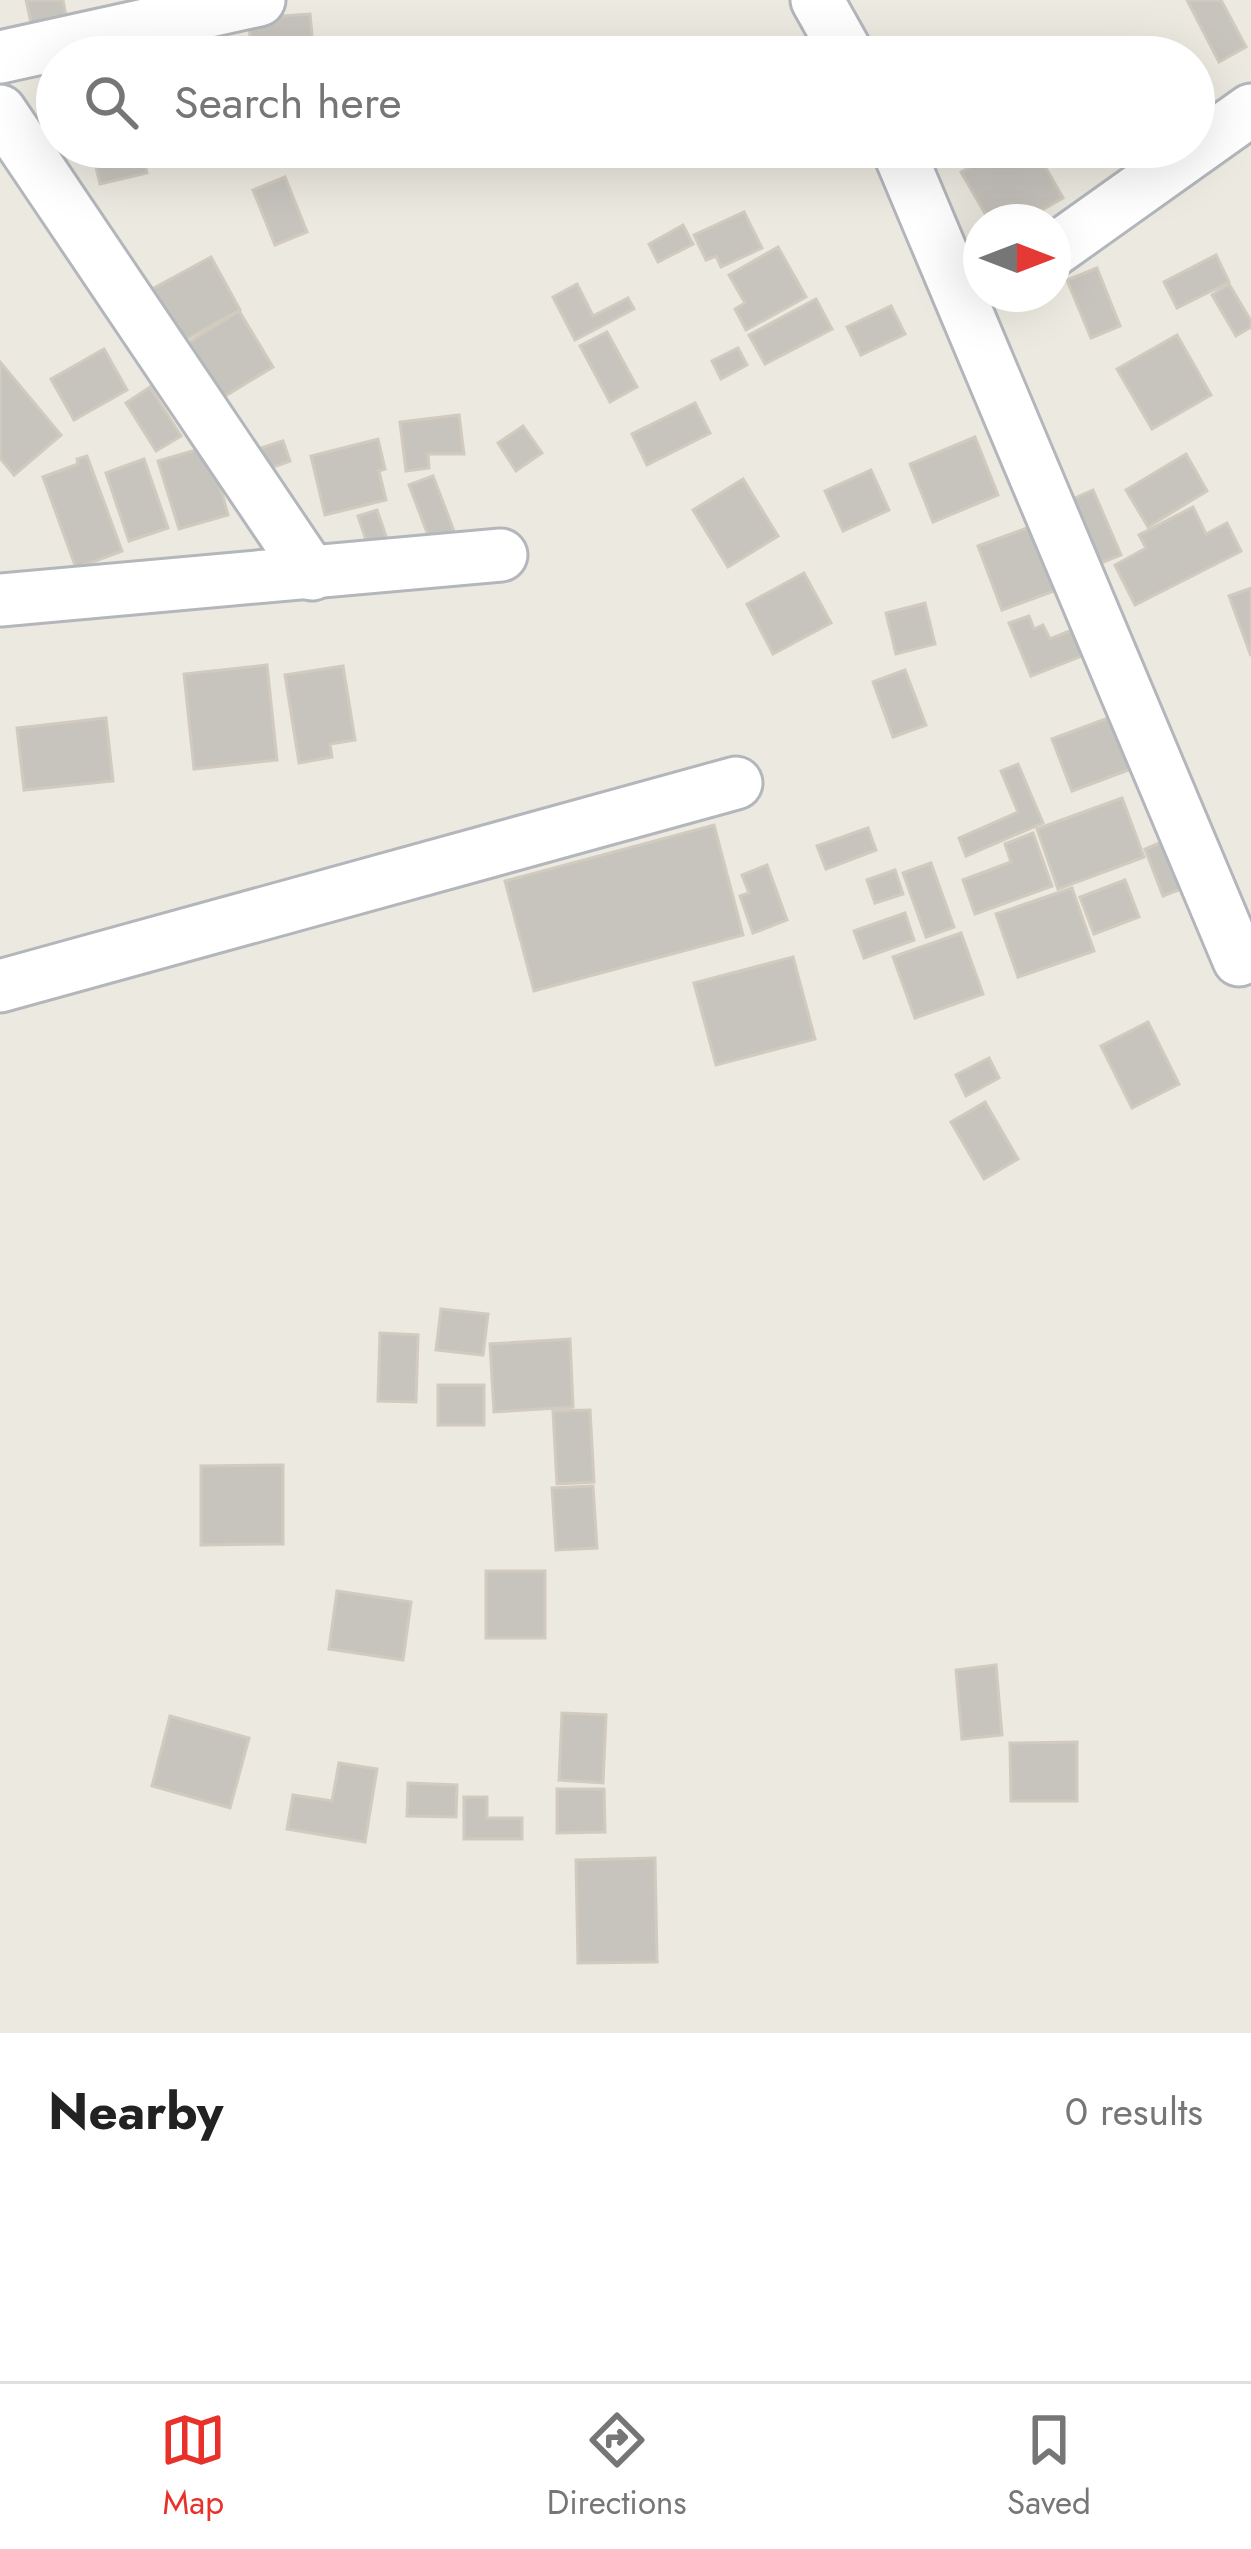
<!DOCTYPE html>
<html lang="en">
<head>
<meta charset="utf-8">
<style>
  :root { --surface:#fff; --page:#f6f6f6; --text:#222; --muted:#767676; --line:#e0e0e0; --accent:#e8312a }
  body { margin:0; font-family:Jost,sans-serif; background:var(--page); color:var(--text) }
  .compass { position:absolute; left:963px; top:204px; width:108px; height:108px; border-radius:50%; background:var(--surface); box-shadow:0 12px 48px #0002; rotate:90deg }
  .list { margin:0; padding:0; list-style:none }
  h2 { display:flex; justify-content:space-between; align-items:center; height:156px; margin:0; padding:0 48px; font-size:51px }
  h2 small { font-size:39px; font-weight:400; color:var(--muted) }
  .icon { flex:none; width:66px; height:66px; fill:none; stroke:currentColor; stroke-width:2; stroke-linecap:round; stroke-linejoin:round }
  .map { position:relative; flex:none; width:1251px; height:2033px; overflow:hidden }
  .search { position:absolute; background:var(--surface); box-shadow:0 12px 48px #0002; left:36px; right:36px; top:36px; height:132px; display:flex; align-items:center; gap:30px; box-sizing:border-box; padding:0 42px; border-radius:66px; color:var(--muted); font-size:45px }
  .sheet { height:348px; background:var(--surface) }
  nav { display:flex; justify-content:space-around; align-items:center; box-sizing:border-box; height:168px; border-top:3px solid var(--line); background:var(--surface); font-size:33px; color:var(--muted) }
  nav a { display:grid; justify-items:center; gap:6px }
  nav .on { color:var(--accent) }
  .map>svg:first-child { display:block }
  .building { fill:#c7c4be; stroke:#d1cabf; stroke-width:3 }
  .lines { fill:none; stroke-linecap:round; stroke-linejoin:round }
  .minor-casing { stroke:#b3b7bb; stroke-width:57 }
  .minor { stroke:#fff; stroke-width:51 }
</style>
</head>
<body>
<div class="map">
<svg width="1251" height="2033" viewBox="0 0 1251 2033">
  <rect width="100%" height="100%" fill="#ece9e0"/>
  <g class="building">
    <polygon points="26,0 63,0 66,16 31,23"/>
    <polygon points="1187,0 1221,0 1246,47 1219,62"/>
    <polygon points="310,14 314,57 251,57 249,18"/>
    <polygon points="91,147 141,147 147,173 100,184"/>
    <polygon points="267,147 316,147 317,153 269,161"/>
    <polygon points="1006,147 1034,147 1063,198 1021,222 990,222 961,172"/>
    <polygon points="285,177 307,232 275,245 253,190"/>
    <polygon points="744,212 762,248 721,267 716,256 706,260 694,235"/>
    <polygon points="683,225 693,244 658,262 649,244"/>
    <polygon points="778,247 806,297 746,330 735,309 745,303 729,275"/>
    <polygon points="1216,255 1229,282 1177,308 1164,282"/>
    <polygon points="211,257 240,310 181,342 152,289"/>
    <polygon points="1097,268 1120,326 1091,338 1067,280"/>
    <polygon points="577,284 593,316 628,298 634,309 575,340 553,297"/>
    <polygon points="1229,284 1251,321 1251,327 1236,336 1212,295"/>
    <polygon points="816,299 832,329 765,364 749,335"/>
    <polygon points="891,306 905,334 861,355 847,327"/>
    <polygon points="239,311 273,367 222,398 189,342"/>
    <polygon points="607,332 637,387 610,402 580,346"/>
    <polygon points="1177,335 1211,395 1152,429 1117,369"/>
    <polygon points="738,348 747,365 721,379 712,361"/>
    <polygon points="104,349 127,390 74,420 51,379"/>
    <polygon points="0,362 61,435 14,475 0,458"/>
    <polygon points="150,387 181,436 156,451 126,403"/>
    <polygon points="695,403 710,433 647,465 632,434"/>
    <polygon points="459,415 464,454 428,454 429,468 406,471 400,422"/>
    <polygon points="523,426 542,453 516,471 498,443"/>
    <polygon points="975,437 998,495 933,522 910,464"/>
    <polygon points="378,439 385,469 379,471 386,500 325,515 311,456"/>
    <polygon points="283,441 290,461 262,471 255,450"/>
    <polygon points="209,446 228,515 179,529 158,461"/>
    <polygon points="1186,454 1207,491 1148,527 1126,490"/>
    <polygon points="87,456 122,551 76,568 43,477 78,464 77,459"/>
    <polygon points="144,459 168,528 129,541 106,473"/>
    <polygon points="871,470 889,510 843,531 825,491"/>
    <polygon points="433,476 457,539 433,548 409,485"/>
    <polygon points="743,479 778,536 728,567 693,510"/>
    <polygon points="1093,490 1121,555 1091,567 1064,503"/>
    <polygon points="1193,507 1206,534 1227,523 1241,551 1135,605 1115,565 1146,548 1139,535"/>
    <polygon points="377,510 387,539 368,546 358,516"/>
    <polygon points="1038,524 1062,588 1002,610 978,546"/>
    <polygon points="804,573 831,623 773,654 747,604"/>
    <polygon points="1251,588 1251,656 1229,596"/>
    <polygon points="925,603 935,644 896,654 886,613"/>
    <polygon points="1029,616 1034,629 1043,625 1050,639 1077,628 1087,654 1031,676 1009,623"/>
    <polygon points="267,665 277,760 194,769 184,674"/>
    <polygon points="343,666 355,740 330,744 332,757 299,763 285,675"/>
    <polygon points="905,670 926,725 893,737 873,682"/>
    <polygon points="1111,717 1131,769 1072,791 1052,739"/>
    <polygon points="106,718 113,781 24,790 17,728"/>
    <polygon points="1018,764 1043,823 966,856 959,838 1018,812 1001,771"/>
    <polygon points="1122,798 1144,857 1058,889 1037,829"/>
    <polygon points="714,825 743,935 534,991 505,881"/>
    <polygon points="868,828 876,850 826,869 817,846"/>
    <polygon points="1033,833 1052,886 975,914 963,880 1011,862 1005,844"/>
    <polygon points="1166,840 1184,888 1163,896 1145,849"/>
    <polygon points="931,863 954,927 926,937 903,873"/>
    <polygon points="767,865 787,920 753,933 740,896 749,893 742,875"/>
    <polygon points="895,870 903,894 875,903 867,880"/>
    <polygon points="1125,880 1139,917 1094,934 1080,897"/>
    <polygon points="1072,888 1094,951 1018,977 996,914"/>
    <polygon points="905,913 914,940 864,958 854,931"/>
    <polygon points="961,933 983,994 915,1018 893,957"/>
    <polygon points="793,957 815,1039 716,1065 694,983"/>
    <polygon points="1148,1022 1179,1084 1132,1108 1101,1046"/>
    <polygon points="989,1058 999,1078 966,1096 956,1075"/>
    <polygon points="985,1102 1018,1159 984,1179 951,1122"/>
    <polygon points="441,1309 488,1314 483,1355 436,1350"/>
    <polygon points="380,1333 418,1335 416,1402 378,1401"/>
    <polygon points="570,1339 573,1407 494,1412 490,1344"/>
    <rect x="438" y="1385" width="46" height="40"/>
    <polygon points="590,1410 594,1482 557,1484 553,1411"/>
    <polygon points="283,1465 283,1544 201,1545 201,1466"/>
    <polygon points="593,1486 597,1548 556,1550 552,1488"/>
    <rect x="486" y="1571" width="59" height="67"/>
    <polygon points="337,1591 411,1602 403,1660 329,1649"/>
    <polygon points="996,1665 1002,1735 962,1739 956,1670"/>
    <polygon points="562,1713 606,1715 603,1783 559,1780"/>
    <polygon points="170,1716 249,1738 230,1808 152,1786"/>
    <polygon points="1077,1742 1077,1801 1011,1801 1010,1743"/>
    <polygon points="339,1763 377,1769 365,1842 287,1829 293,1795 332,1801"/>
    <polygon points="408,1783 457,1785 456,1817 407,1816"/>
    <polygon points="557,1789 604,1789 605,1832 557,1833"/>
    <polygon points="464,1797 487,1797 487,1818 522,1818 522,1839 464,1839"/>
    <polygon points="655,1858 657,1962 578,1963 576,1860"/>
  </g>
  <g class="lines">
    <g class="minor-casing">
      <g id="minor">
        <polyline points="817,0 849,57"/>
        <polyline points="0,57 259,0"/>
        <polyline points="0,111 312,574"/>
        <polyline points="897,147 1239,960"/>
        <polyline points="1053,251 1251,110"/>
        <polyline points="0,600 501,555"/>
        <polyline points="0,986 736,783"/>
      </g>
    </g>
    <use href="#minor" class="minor"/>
  </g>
</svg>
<svg class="compass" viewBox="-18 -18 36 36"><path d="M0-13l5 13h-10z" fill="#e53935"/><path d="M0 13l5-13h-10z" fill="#767676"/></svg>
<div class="search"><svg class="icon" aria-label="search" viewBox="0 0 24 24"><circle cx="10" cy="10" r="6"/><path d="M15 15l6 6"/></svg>Search here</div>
</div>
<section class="sheet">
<h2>Nearby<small>0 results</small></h2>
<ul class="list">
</ul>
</section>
<nav>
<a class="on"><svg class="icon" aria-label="map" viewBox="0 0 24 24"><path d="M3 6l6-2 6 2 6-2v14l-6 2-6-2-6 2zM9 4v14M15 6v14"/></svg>Map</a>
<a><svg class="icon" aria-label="directions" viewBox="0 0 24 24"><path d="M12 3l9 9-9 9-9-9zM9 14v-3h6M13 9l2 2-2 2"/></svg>Directions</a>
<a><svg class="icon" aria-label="saved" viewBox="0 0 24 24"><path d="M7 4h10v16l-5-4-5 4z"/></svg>Saved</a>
</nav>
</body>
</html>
